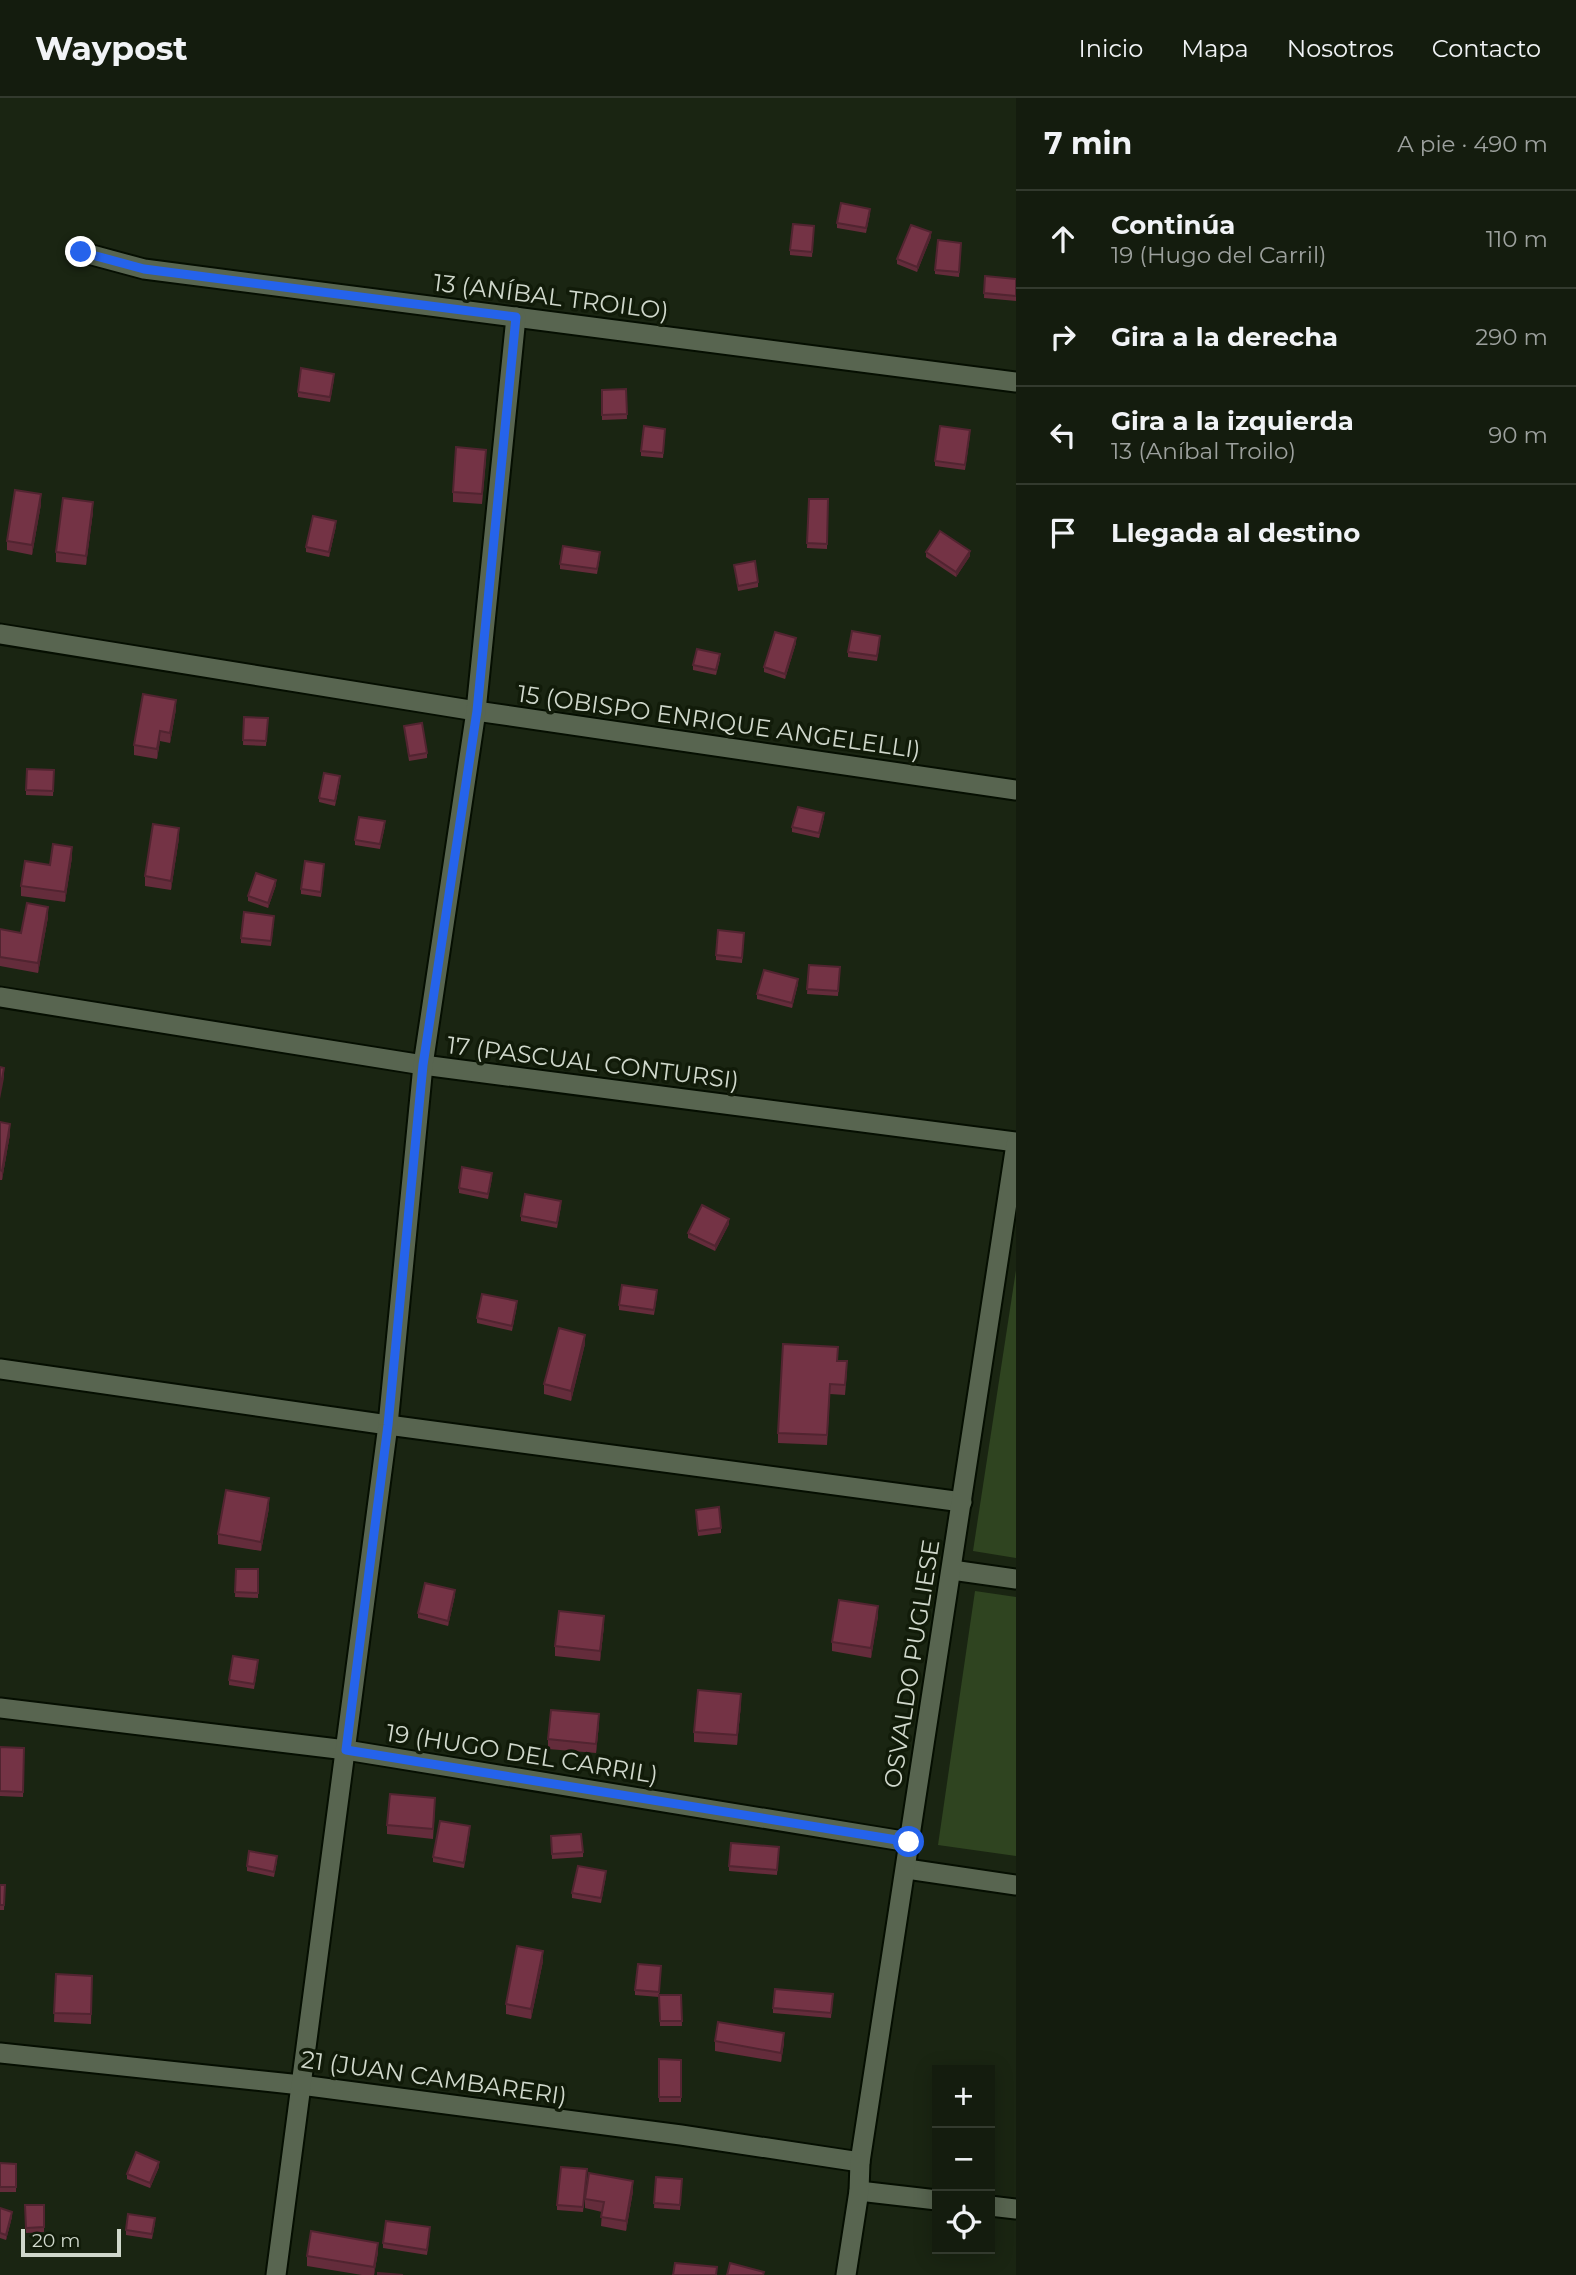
<!DOCTYPE html>
<html lang="es">
<head>
<meta charset="utf-8">
<style>
  :root { --surface:#141c0e; --page:#1d2517; --text:#f1f3f6; --muted:#9da19e; --line:#333a2e }
  body { margin:0; font-family:Montserrat,sans-serif; background:var(--page); color:var(--text) }
  .controls { position:absolute; right:21px; bottom:21px; display:grid; overflow:hidden; border-radius:0px; box-shadow:0 4px 18px #0003 }
  .controls button { width:63px; height:63px; display:grid; place-items:center; padding:0; border:0; border-bottom:2px solid var(--line); background:var(--surface); color:var(--text); font:35px sans-serif }
  .scale { position:absolute; left:21px; bottom:18px; width:100px; box-sizing:border-box; padding-left:7px; border:4px solid #d0d8cc; border-top:0; font-size:19px; line-height:24px; white-space:nowrap; color:#d0d8cc; -webkit-text-stroke:5px #111b09; paint-order:stroke }
  .stop { position:absolute; width:21px; height:21px; margin:-16px; border:5px solid #2563eb; border-radius:50%; background:#fff }
  .stop.end { background:#2563eb; border-color:#fff; box-shadow:0 2px 7px #0008 }
  .list { margin:0; padding:0; list-style:none }
  h2 { display:flex; justify-content:space-between; align-items:center; height:91px; margin:0; padding:0 28px; font-size:30px }
  h2 small { font-size:23px; font-weight:400; color:var(--muted) }
  .list li { display:grid; grid-template-columns:46px 1fr auto; gap:21px; align-items:center; box-sizing:border-box; height:98px; padding:0 28px; border-top:2px solid var(--line) }
  .list b { display:block; font-size:26px; white-space:nowrap }
  .list p { margin:0; font-size:23px; white-space:nowrap; color:var(--muted) }
  .list em { font-size:23px; font-style:normal; color:var(--muted) }
  .icon { flex:none; width:38px; height:38px; fill:none; stroke:currentColor; stroke-width:2; stroke-linecap:round; stroke-linejoin:round }
  .map { position:relative; flex:none; width:1016px; height:2177px; overflow:hidden }
  header { display:flex; align-items:center; gap:42px; box-sizing:border-box; height:98px; padding:0 35px; background:var(--surface); border-bottom:2px solid var(--line) }
  header strong { font-size:33px }
  nav { display:flex; gap:38px; margin-inline-start:auto; font-size:24px }
  main { display:flex }
  aside { flex:1; background:var(--surface) }
  .map>svg:first-child { display:block }
  .green { fill:#2f4420 }
  .lines { fill:none; stroke-linecap:round; stroke-linejoin:round }
  .minor-casing { stroke:#050e01; stroke-width:23 }
  .minor { stroke:#586550; stroke-width:19 }
  .wall { fill:#642c3b }
  .shaded-wall { fill:#512430 }
  .building { fill:#743345; stroke:#512430; stroke-width:2 }
  .route { stroke:#2563eb; stroke-width:9 }
  .labels { text-anchor:middle; stroke-width:7; stroke-linejoin:round; paint-order:stroke }
  .street-label { font-size:24px; fill:#d0d8cc; stroke:#111b09 }
</style>
</head>
<body>
<header>
<strong>Waypost</strong>
<nav><a>Inicio</a><a>Mapa</a><a>Nosotros</a><a>Contacto</a></nav>
</header>
<main>
<div class="map">
<svg width="1016" height="2177" viewBox="0 0 1016 2177">
  <rect width="100%" height="100%" fill="#1a2512"/>
  <g class="green">
    <polygon points="1016,1172 1016,1460 973,1453"/>
    <polygon points="975,1493 1016,1499 1016,1758 938,1747"/>
  </g>
  <g class="lines">
    <g class="minor-casing">
      <g id="minor">
        <polyline points="81,154 144,171 1016,284"/>
        <polyline points="0,536 476,613 1016,692"/>
        <polyline points="0,899 423,967 1016,1044"/>
        <polyline points="0,1271 388,1327 962,1404"/>
        <polyline points="952,1472 1016,1481"/>
        <polyline points="0,1610 346,1652 909,1744"/>
        <polyline points="907,1771 1016,1787"/>
        <polyline points="0,1955 301,1987 681,2037 860,2064"/>
        <polyline points="859,2093 937,2102"/>
        <polyline points="990,2108 1016,2111"/>
        <polyline points="276,2177 388,1327 423,967 476,613 516,219"/>
        <polyline points="846,2177 859,2093 860,2064 1016,1046"/>
      </g>
    </g>
    <use href="#minor" class="minor"/>
  </g>
  <g class="wall">
    <polygon points="870,116 866,135 837,130 837,125"/>
    <polygon points="814,133 812,159 790,157 790,152"/>
    <polygon points="931,139 917,174 897,166 897,161"/>
    <polygon points="961,150 959,179 935,176 935,172"/>
    <polygon points="985,178 1016,181 1016,203 984,200"/>
    <polygon points="334,281 330,304 298,299 298,294"/>
    <polygon points="626,291 627,321 602,322 602,292"/>
    <polygon points="665,336 663,360 641,358 641,353"/>
    <polygon points="970,337 965,372 935,368 935,363"/>
    <polygon points="486,361 482,406 453,404 453,394"/>
    <polygon points="809,401 828,401 827,451 807,450"/>
    <polygon points="41,406 32,457 7,452 7,443"/>
    <polygon points="93,414 86,467 56,464 56,454"/>
    <polygon points="336,428 329,459 306,454 306,449"/>
    <polygon points="926,454 970,458 956,479 926,459"/>
    <polygon points="600,458 597,476 560,471 560,466"/>
    <polygon points="734,467 758,484 758,489 738,493"/>
    <polygon points="880,543 877,563 848,559 848,554"/>
    <polygon points="796,545 785,581 764,574 764,569"/>
    <polygon points="720,561 716,577 693,572 693,567"/>
    <polygon points="176,611 170,645 160,643 157,661 134,657 134,647"/>
    <polygon points="244,619 268,620 266,648 243,647"/>
    <polygon points="404,628 427,655 427,660 409,663"/>
    <polygon points="54,672 53,698 26,697 26,692"/>
    <polygon points="340,683 335,708 319,704 319,700"/>
    <polygon points="824,720 819,740 792,734 792,729"/>
    <polygon points="385,728 380,751 355,747 355,742"/>
    <polygon points="179,740 171,792 145,788 145,778"/>
    <polygon points="72,759 65,804 21,798 21,788 50,767"/>
    <polygon points="324,771 321,799 301,796 301,791"/>
    <polygon points="276,787 268,810 248,803 248,798"/>
    <polygon points="48,819 38,875 0,868 0,831 21,835"/>
    <polygon points="274,823 271,848 241,845 241,840"/>
    <polygon points="744,840 742,865 716,862 716,857"/>
    <polygon points="809,867 840,869 838,898 807,896"/>
    <polygon points="798,886 792,910 757,901 757,896"/>
    <polygon points="0,1024 10,1036 2,1082 0,1082"/>
    <polygon points="492,1080 488,1101 459,1095 459,1090"/>
    <polygon points="561,1108 557,1130 521,1123 521,1118"/>
    <polygon points="729,1126 715,1153 688,1140 688,1135"/>
    <polygon points="657,1197 654,1217 619,1212 619,1207"/>
    <polygon points="517,1208 512,1233 477,1225 477,1220"/>
    <polygon points="585,1246 571,1303 544,1296 544,1286"/>
    <polygon points="837,1263 847,1273 845,1297 830,1296 827,1347 778,1345 778,1335"/>
    <polygon points="269,1410 261,1453 218,1446 218,1436"/>
    <polygon points="696,1412 721,1430 721,1435 698,1438"/>
    <polygon points="236,1471 258,1471 258,1500 235,1499"/>
    <polygon points="455,1497 448,1528 418,1520 418,1515"/>
    <polygon points="878,1518 871,1560 832,1553 832,1544"/>
    <polygon points="604,1528 600,1563 555,1558 555,1548"/>
    <polygon points="258,1567 254,1591 229,1587 229,1582"/>
    <polygon points="741,1606 737,1647 694,1644 694,1634"/>
    <polygon points="599,1626 596,1655 548,1651 548,1641"/>
    <polygon points="0,1649 24,1650 23,1699 0,1698"/>
    <polygon points="435,1710 433,1741 387,1736 387,1727"/>
    <polygon points="470,1733 464,1770 433,1764 433,1759"/>
    <polygon points="551,1738 583,1754 583,1759 552,1761"/>
    <polygon points="779,1749 777,1777 729,1773 729,1768"/>
    <polygon points="277,1763 274,1779 247,1773 247,1768"/>
    <polygon points="606,1778 601,1805 572,1800 572,1795"/>
    <polygon points="0,1787 5,1787 4,1812 0,1812"/>
    <polygon points="543,1863 531,1921 506,1916 506,1906"/>
    <polygon points="661,1868 659,1899 635,1897 635,1892"/>
    <polygon points="56,1876 92,1878 91,1926 54,1924"/>
    <polygon points="833,1896 831,1920 773,1915 773,1910"/>
    <polygon points="659,1897 681,1897 682,1928 660,1928"/>
    <polygon points="715,1943 784,1945 781,1964 715,1953"/>
    <polygon points="659,1961 681,1962 681,2004 659,2004"/>
    <polygon points="0,2065 16,2066 16,2094 0,2094"/>
    <polygon points="159,2069 150,2090 127,2081 127,2076"/>
    <polygon points="587,2076 583,2114 557,2112 557,2107"/>
    <polygon points="656,2079 682,2081 680,2112 654,2110"/>
    <polygon points="633,2093 626,2133 601,2128 602,2114 585,2110 585,2101"/>
    <polygon points="25,2107 44,2107 44,2134 26,2135"/>
    <polygon points="0,2110 12,2119 6,2142 0,2140"/>
    <polygon points="155,2125 152,2141 126,2137 126,2132"/>
    <polygon points="430,2134 427,2157 383,2150 383,2145"/>
    <polygon points="378,2154 374,2177 362,2177 307,2168 307,2158"/>
  </g>
  <g class="shaded-wall">
    <polygon points="931,134 931,139 917,174 917,169"/>
    <polygon points="41,396 41,406 32,457 32,447"/>
    <polygon points="93,404 93,414 86,467 86,458"/>
    <polygon points="336,423 336,428 329,459 329,454"/>
    <polygon points="970,453 970,458 956,479 956,474"/>
    <polygon points="796,540 796,545 785,581 785,576"/>
    <polygon points="176,602 176,611 170,645 170,635"/>
    <polygon points="160,633 160,643 157,661 157,651"/>
    <polygon points="179,730 179,740 171,792 171,783"/>
    <polygon points="72,749 72,759 65,804 65,794"/>
    <polygon points="276,782 276,787 268,810 268,805"/>
    <polygon points="48,809 48,819 38,875 38,865"/>
    <polygon points="798,881 798,886 792,910 792,905"/>
    <polygon points="4,970 4,980 0,1001 0,991"/>
    <polygon points="10,1026 10,1036 2,1082 2,1073"/>
    <polygon points="729,1121 729,1126 715,1153 715,1148"/>
    <polygon points="585,1237 585,1246 571,1303 571,1293"/>
    <polygon points="269,1400 269,1410 261,1453 261,1444"/>
    <polygon points="455,1492 455,1497 448,1528 448,1523"/>
    <polygon points="878,1508 878,1518 871,1560 871,1550"/>
    <polygon points="604,1518 604,1528 600,1563 600,1553"/>
    <polygon points="741,1596 741,1606 737,1647 737,1637"/>
    <polygon points="599,1616 599,1626 596,1655 596,1646"/>
    <polygon points="543,1853 543,1863 531,1921 531,1911"/>
    <polygon points="784,1935 784,1945 781,1964 781,1955"/>
    <polygon points="159,2064 159,2069 150,2090 150,2085"/>
    <polygon points="633,2083 633,2093 626,2133 626,2123"/>
    <polygon points="12,2114 12,2119 6,2142 6,2137"/>
    <polygon points="378,2145 378,2154 374,2177 374,2169"/>
  </g>
  <g class="building">
    <polygon points="841,105 870,111 866,130 837,125"/>
    <polygon points="793,126 814,128 812,154 790,152"/>
    <polygon points="911,127 931,134 917,169 897,161"/>
    <polygon points="938,142 961,145 959,174 935,172"/>
    <polygon points="985,178 1016,181 1016,198 984,195"/>
    <polygon points="301,270 334,276 330,299 298,294"/>
    <polygon points="626,291 627,316 602,317 602,292"/>
    <polygon points="644,328 665,331 663,355 641,353"/>
    <polygon points="940,328 970,332 965,367 935,363"/>
    <polygon points="456,349 486,352 482,396 453,394"/>
    <polygon points="15,392 41,396 32,447 7,443"/>
    <polygon points="63,400 93,404 86,458 56,454"/>
    <polygon points="809,401 828,401 827,446 807,445"/>
    <polygon points="313,418 336,423 329,454 306,449"/>
    <polygon points="940,433 970,453 956,474 926,454"/>
    <polygon points="563,448 600,454 597,471 560,466"/>
    <polygon points="755,463 758,484 738,488 734,467"/>
    <polygon points="852,533 880,538 877,558 848,554"/>
    <polygon points="775,534 796,540 785,576 764,569"/>
    <polygon points="697,551 720,556 716,572 693,567"/>
    <polygon points="143,596 176,602 170,635 160,633 157,651 134,647"/>
    <polygon points="244,619 268,620 266,643 243,642"/>
    <polygon points="422,625 427,655 409,658 404,628"/>
    <polygon points="27,671 54,672 53,693 26,692"/>
    <polygon points="324,675 340,678 335,703 319,700"/>
    <polygon points="798,709 824,715 819,735 792,729"/>
    <polygon points="359,719 385,723 380,746 355,742"/>
    <polygon points="153,726 179,730 171,783 145,778"/>
    <polygon points="53,746 72,749 65,794 21,788 25,763 50,767"/>
    <polygon points="305,763 324,766 321,794 301,791"/>
    <polygon points="256,775 276,782 268,805 248,798"/>
    <polygon points="27,805 48,809 38,865 0,859 0,831 21,835"/>
    <polygon points="244,814 274,818 271,843 241,840"/>
    <polygon points="718,832 744,835 742,860 716,857"/>
    <polygon points="809,867 840,869 838,893 807,891"/>
    <polygon points="764,872 798,881 792,905 757,896"/>
    <polygon points="0,969 4,970 0,991"/>
    <polygon points="0,1024 10,1026 2,1073 0,1072"/>
    <polygon points="462,1069 492,1075 488,1096 459,1090"/>
    <polygon points="525,1096 561,1103 557,1125 521,1118"/>
    <polygon points="702,1107 729,1121 715,1148 688,1135"/>
    <polygon points="622,1187 657,1192 654,1212 619,1207"/>
    <polygon points="482,1196 517,1203 512,1228 477,1220"/>
    <polygon points="559,1230 585,1237 571,1293 544,1286"/>
    <polygon points="783,1246 838,1249 837,1263 847,1263 845,1287 830,1286 827,1337 778,1335"/>
    <polygon points="226,1392 269,1400 261,1444 218,1436"/>
    <polygon points="719,1409 721,1430 698,1433 696,1412"/>
    <polygon points="236,1471 258,1471 258,1495 235,1494"/>
    <polygon points="425,1485 455,1492 448,1523 418,1515"/>
    <polygon points="839,1502 878,1508 871,1550 832,1544"/>
    <polygon points="559,1513 604,1518 600,1553 555,1548"/>
    <polygon points="233,1558 258,1562 254,1586 229,1582"/>
    <polygon points="698,1592 741,1596 737,1637 694,1634"/>
    <polygon points="551,1612 599,1616 596,1646 548,1641"/>
    <polygon points="0,1649 24,1650 23,1694 0,1693"/>
    <polygon points="390,1696 435,1700 433,1731 387,1727"/>
    <polygon points="440,1723 470,1728 464,1765 433,1759"/>
    <polygon points="581,1736 583,1754 552,1756 551,1738"/>
    <polygon points="731,1745 779,1749 777,1772 729,1768"/>
    <polygon points="249,1753 277,1758 274,1774 247,1768"/>
    <polygon points="578,1768 606,1773 601,1800 572,1795"/>
    <polygon points="0,1787 5,1787 4,1807 0,1807"/>
    <polygon points="517,1848 543,1853 531,1911 506,1906"/>
    <polygon points="638,1866 661,1868 659,1894 635,1892"/>
    <polygon points="56,1876 92,1878 91,1916 54,1915"/>
    <polygon points="775,1891 833,1896 831,1915 773,1910"/>
    <polygon points="659,1897 681,1897 682,1923 660,1923"/>
    <polygon points="718,1924 784,1935 781,1955 715,1943"/>
    <polygon points="659,1961 681,1962 681,1999 659,1999"/>
    <polygon points="136,2054 159,2064 150,2085 127,2076"/>
    <polygon points="0,2065 16,2066 16,2089 0,2089"/>
    <polygon points="561,2069 587,2071 583,2109 557,2107"/>
    <polygon points="589,2075 633,2083 626,2123 601,2119 604,2104 585,2101"/>
    <polygon points="656,2079 682,2081 680,2107 654,2105"/>
    <polygon points="25,2107 44,2107 44,2129 26,2130"/>
    <polygon points="0,2110 12,2114 6,2137 0,2135"/>
    <polygon points="128,2116 155,2120 152,2136 126,2132"/>
    <polygon points="386,2123 430,2129 427,2152 383,2145"/>
    <polygon points="311,2133 378,2145 374,2169 307,2158"/>
    <polygon points="675,2165 717,2169 716,2177 673,2177"/>
    <polygon points="730,2165 764,2174 763,2177 727,2177"/>
    <polygon points="378,2175 403,2177 378,2177"/>
  </g>
  <g class="lines">
    <polyline class="route" points="81,154 144,171 516,219 477,613 423,967 388,1327 346,1652 909,1744"/>
  </g>
  <g class="labels">
    <g class="street-label">
      <text transform="translate(551 199) rotate(7)" y="8">13 (ANÍBAL TROILO)</text>
      <text transform="translate(719 624) rotate(8)" y="8">15 (OBISPO ENRIQUE ANGELELLI)</text>
      <text transform="translate(593 965) rotate(7)" y="8">17 (PASCUAL CONTURSI)</text>
      <text transform="translate(912 1566) rotate(-81)" y="8">OSVALDO PUGLIESE</text>
      <text transform="translate(522 1656) rotate(9)" y="8">19 (HUGO DEL CARRIL)</text>
      <text transform="translate(434 1980) rotate(8)" y="8">21 (JUAN CAMBARERI)</text>
    </g>
  </g>
</svg>
<div class="controls">
<button>+</button>
<button>−</button>
<button><svg class="icon" aria-label="locate" viewBox="0 0 24 24"><circle cx="12" cy="12" r="6"/><path d="M12 2v4M12 18v4M2 12h4M18 12h4"/></svg></button>
</div>
<div class="scale">20 m</div>
<div class="stop" style="left:909px;top:1744px"></div>
<div class="stop end" style="left:81px;top:154px"></div>
</div>
<aside>
<h2>7 min<small>A pie · 490 m</small></h2>
<ul class="list">
<li><svg class="icon" aria-label="ahead" viewBox="0 0 24 24"><path d="M12 20V5M6 11l6-6 6 6"/></svg><div><b>Continúa</b><p>19 (Hugo del Carril)</p></div><em>110 m</em></li>
<li><svg class="icon" aria-label="right" viewBox="0 0 24 24"><path d="M7 20v-9h11M14 6l5 5-5 5"/></svg><div><b>Gira a la derecha</b></div><em>290 m</em></li>
<li><svg class="icon" aria-label="left" viewBox="0 0 24 24"><path d="M17 20v-9H6M10 6l-5 5 5 5"/></svg><div><b>Gira a la izquierda</b><p>13 (Aníbal Troilo)</p></div><em>90 m</em></li>
<li><svg class="icon" aria-label="arrive" viewBox="0 0 24 24"><path d="M6 21V4h12l-3 4 3 4H6"/></svg><div><b>Llegada al destino</b></div></li>
</ul>
</aside>
</main>
</body>
</html>
